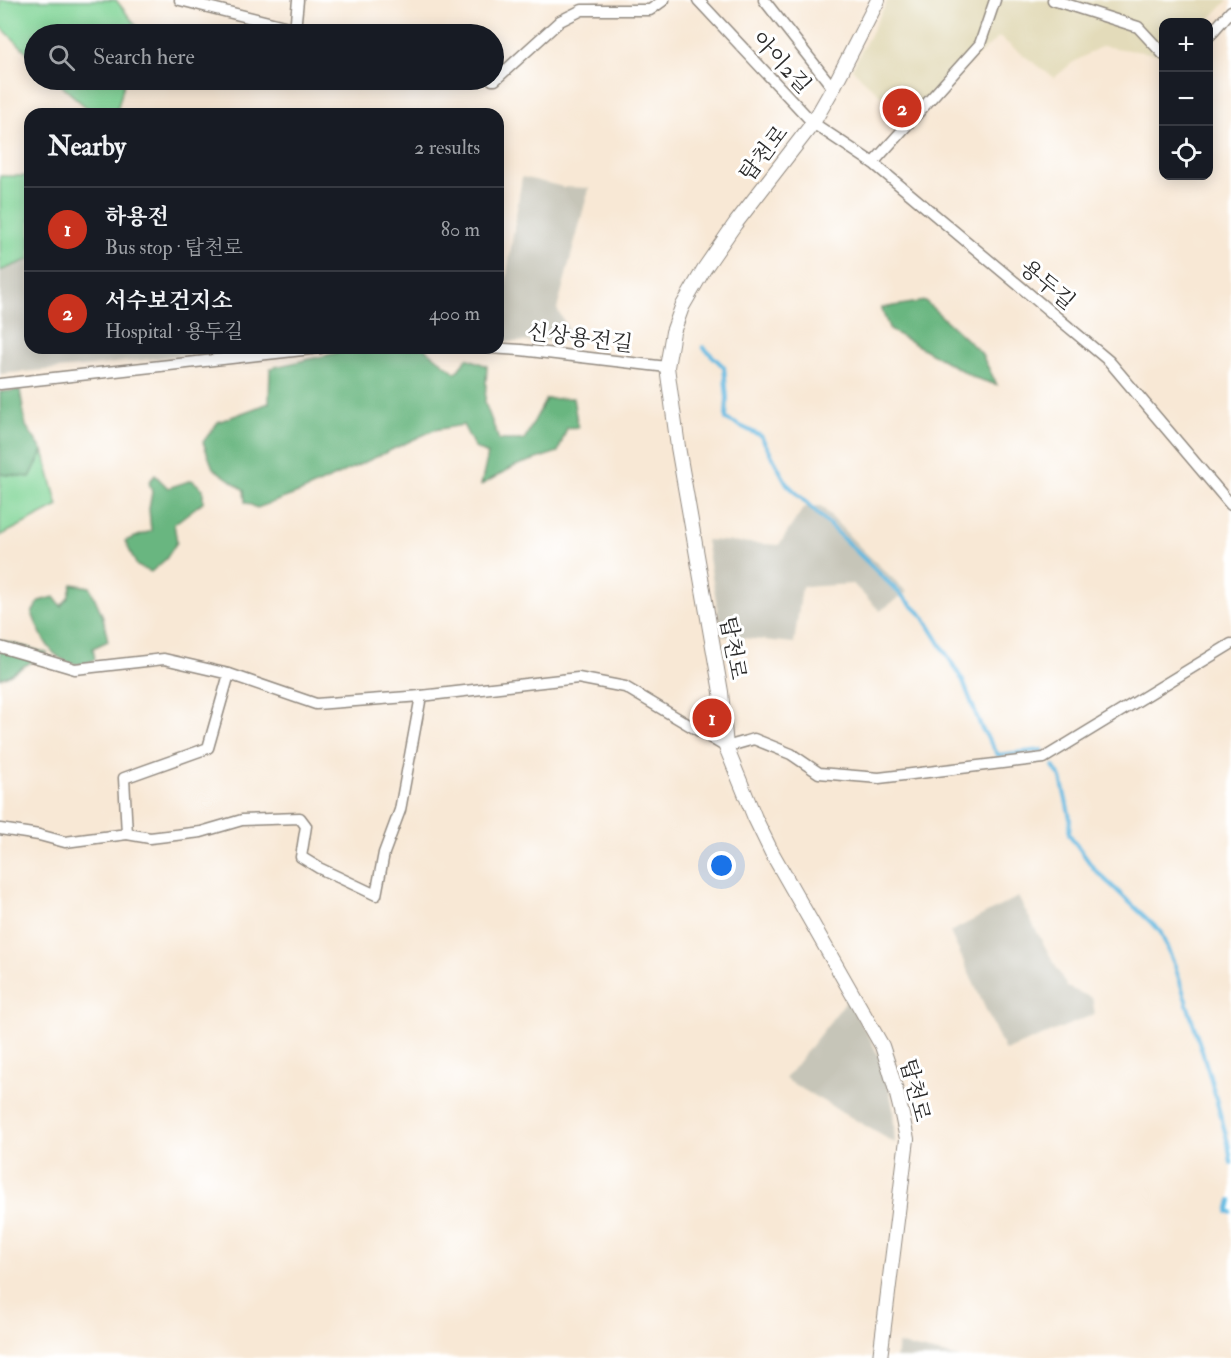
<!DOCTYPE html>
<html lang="en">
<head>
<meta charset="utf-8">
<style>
  :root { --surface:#171b24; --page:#20242c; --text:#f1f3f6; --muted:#9ea1a6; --line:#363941; --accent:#c8321e }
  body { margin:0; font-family:"IM FELL Double Pica","Noto Serif KR",serif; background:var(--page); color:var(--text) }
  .controls { position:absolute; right:18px; top:18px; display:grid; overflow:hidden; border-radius:12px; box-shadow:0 3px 15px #0003 }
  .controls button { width:54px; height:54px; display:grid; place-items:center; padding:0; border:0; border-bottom:2px solid var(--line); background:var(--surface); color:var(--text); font:30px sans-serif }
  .you { position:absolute; left:722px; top:866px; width:21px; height:21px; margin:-15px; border:4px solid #fff; border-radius:50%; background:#1a73e8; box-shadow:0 0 0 9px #1a73e833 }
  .badge { display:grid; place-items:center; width:39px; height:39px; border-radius:50%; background:var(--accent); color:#fff; font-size:20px; font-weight:700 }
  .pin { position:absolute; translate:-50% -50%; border:3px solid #fff; box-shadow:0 2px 6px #0006 }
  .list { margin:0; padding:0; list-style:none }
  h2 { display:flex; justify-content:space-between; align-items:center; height:78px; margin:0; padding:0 24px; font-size:26px }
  h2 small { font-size:20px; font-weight:400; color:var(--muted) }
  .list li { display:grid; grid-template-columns:39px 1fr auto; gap:18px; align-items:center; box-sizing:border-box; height:84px; padding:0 24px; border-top:2px solid var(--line) }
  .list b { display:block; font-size:22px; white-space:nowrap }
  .list p { margin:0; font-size:20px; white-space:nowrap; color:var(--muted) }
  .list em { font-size:20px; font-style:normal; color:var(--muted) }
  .icon { flex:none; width:33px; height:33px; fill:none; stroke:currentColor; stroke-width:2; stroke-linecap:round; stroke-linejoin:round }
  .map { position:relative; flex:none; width:1231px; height:1358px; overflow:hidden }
  .search { position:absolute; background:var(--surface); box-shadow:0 3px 15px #0003; left:24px; top:24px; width:480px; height:66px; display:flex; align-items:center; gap:15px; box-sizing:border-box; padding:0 21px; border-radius:33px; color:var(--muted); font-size:22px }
  .panel { position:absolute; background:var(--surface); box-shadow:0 3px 15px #0003; left:24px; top:108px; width:480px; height:246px; border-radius:18px }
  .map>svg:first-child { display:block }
  .built { fill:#e3dbba }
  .industrial { fill:#c6c5b8 }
  .green { fill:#82d598; stroke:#568062; stroke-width:1.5 }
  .forest { fill:#69b680; stroke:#4a7056; stroke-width:1.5 }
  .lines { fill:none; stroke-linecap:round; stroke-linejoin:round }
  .stream { stroke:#64b9e1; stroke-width:4 }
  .minor-casing { stroke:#928a80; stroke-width:13 }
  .secondary-casing { stroke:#928a80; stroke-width:16 }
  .minor { stroke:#fff; stroke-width:10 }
  .secondary { stroke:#fff; stroke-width:14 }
  .labels { text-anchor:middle; stroke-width:6; stroke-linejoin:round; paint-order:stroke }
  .street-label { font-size:22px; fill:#2b2b2b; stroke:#fff }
</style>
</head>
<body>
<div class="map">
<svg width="1231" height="1358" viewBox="0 0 1231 1358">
  <rect width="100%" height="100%" fill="#fff"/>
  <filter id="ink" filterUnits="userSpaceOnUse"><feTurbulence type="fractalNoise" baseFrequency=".0167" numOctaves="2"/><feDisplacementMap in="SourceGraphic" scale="12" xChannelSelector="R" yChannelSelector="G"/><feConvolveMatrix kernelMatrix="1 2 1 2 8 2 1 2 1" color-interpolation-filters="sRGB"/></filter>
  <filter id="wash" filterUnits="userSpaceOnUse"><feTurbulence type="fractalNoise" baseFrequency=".008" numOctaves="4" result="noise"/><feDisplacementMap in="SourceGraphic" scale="24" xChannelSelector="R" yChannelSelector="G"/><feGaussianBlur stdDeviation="1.35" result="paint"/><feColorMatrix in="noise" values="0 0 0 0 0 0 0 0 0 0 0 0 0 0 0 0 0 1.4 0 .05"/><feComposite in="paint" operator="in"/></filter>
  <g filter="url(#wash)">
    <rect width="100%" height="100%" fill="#f8e8d5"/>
    <polygon class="built" points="888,0 1228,0 1207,22 1164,22 1163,55 1102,46 1072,63 1054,78 999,37 905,118 852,69"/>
    <g class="industrial">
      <polygon points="522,177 563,187 589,188 557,309 575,341 498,342 498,332"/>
      <polygon points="30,259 30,348 239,348 89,366 0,374 0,271"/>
      <polygon points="821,506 864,551 907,592 880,611 853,584 802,587 794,643 722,636 706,540 779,545 804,507"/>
      <polygon points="1018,897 1067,987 1092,998 1095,1014 1005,1051 950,932"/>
      <polygon points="847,1000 870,1038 886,1073 893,1108 895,1143 785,1079"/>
      <polygon points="898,1344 906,1346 961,1358 896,1358"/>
    </g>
    <g class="green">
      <polygon points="0,0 116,0 138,28 136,34 34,34 34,59 0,26"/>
      <polygon points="55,80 125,80 116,114 94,114"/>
      <polygon points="0,176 30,176 30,259 0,271"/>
      <polygon points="43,451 58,506 0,536 0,474 30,477"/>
    </g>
    <g class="forest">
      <polygon points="925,301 981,353 997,385 975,378 890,330 881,308"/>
      <polygon points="344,348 424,348 456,373 467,358 487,366 485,403 499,440 524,440 546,399 573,398 578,427 567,428 558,452 515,466 481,485 488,454 475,448 463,425 434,430 301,492 257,508 245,502 244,490 213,468 203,442 218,422 269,403 270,368 336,353"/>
      <polygon points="20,390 26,426 43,451 30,477 0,474 0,392"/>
      <polygon points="155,475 168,488 192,480 203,489 203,502 174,524 177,542 166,559 151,572 137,566 125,541 151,531 149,509 152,492 149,482"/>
      <path d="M 72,584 L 90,587 L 103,617 L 108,641 L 93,648 L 95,660 C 90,661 82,665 77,664 C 51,662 40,634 32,613 L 39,601 L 54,597 L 61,606 L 68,598 Z"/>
      <polygon points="0,640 47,653 7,676 0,678"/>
    </g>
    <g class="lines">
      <g class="stream">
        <polyline points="703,347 724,367 727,398 726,419 761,436 787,484 923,616 963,681 981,727 998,755 1042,750"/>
        <polyline points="1053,766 1061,778 1070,818 1069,834 1094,869 1160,931 1175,966 1209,1073 1228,1143 1231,1163"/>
        <polyline points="1231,1200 1228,1212 1231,1212"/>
      </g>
    </g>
  </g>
  <g filter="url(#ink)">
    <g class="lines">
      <g class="minor-casing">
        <g id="minor">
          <polyline points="180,0 316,34"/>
          <polyline points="698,0 813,123 873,163 1109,361 1231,505"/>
          <polyline points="764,0 833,88"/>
          <polyline points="1053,0 1138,27 1164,55"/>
          <polyline points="295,30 298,0"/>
          <polyline points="1208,37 1231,11"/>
          <polyline points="492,80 495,80 560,21 582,10 650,10 664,0"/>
          <polyline points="873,163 980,44 995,0"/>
          <polyline points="489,348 521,350 667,367"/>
          <polyline points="0,384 321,348"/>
          <polyline points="0,647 75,669 164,659 229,674 316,704 421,696 578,678 625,687 726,747 754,739 791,754 819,773 879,778 1044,758 1231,644"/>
          <polyline points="0,829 39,835 65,842 127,834 124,778 208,748 229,674"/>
          <polyline points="127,834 150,838 201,832 242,820 300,818 306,826 301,857 319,868 376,895 384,853 400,810 421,696"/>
        </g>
      </g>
      <g class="secondary-casing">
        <path id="secondary" d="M 878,0 L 833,88 L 813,123 L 735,224 L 704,269 L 682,307 L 673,332 L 667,367 L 678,447 L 721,692 L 726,747 L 755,818 L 772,853 L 882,1046 C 893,1077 901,1107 907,1139 L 880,1358"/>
      </g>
      <use href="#minor" class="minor"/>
      <use href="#secondary" class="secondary"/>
    </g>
  </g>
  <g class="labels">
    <g class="street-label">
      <text transform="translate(782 62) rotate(47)" y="8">아이2길</text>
      <text transform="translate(763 153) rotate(-52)" y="8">탑천로</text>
      <text transform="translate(1048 284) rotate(40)" y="8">용두길</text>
      <text transform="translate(580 337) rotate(7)" y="8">신상용전길</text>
      <text transform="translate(734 648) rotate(80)" y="8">탑천로</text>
      <text transform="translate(916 1090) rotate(76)" y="8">탑천로</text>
    </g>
  </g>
</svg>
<div class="controls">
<button>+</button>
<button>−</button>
<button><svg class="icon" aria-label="locate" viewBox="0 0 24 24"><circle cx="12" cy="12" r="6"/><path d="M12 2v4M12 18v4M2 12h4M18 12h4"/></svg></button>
</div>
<div class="you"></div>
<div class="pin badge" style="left:712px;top:718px">1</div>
<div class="pin badge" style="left:902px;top:108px">2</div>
<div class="search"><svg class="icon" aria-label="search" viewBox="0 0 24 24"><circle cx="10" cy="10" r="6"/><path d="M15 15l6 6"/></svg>Search here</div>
<section class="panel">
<h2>Nearby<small>2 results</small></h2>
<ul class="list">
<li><span class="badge">1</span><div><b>하용전</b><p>Bus stop · 탑천로</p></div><em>80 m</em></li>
<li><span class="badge">2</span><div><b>서수보건지소</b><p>Hospital · 용두길</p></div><em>400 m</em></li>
</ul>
</section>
</div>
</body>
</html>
